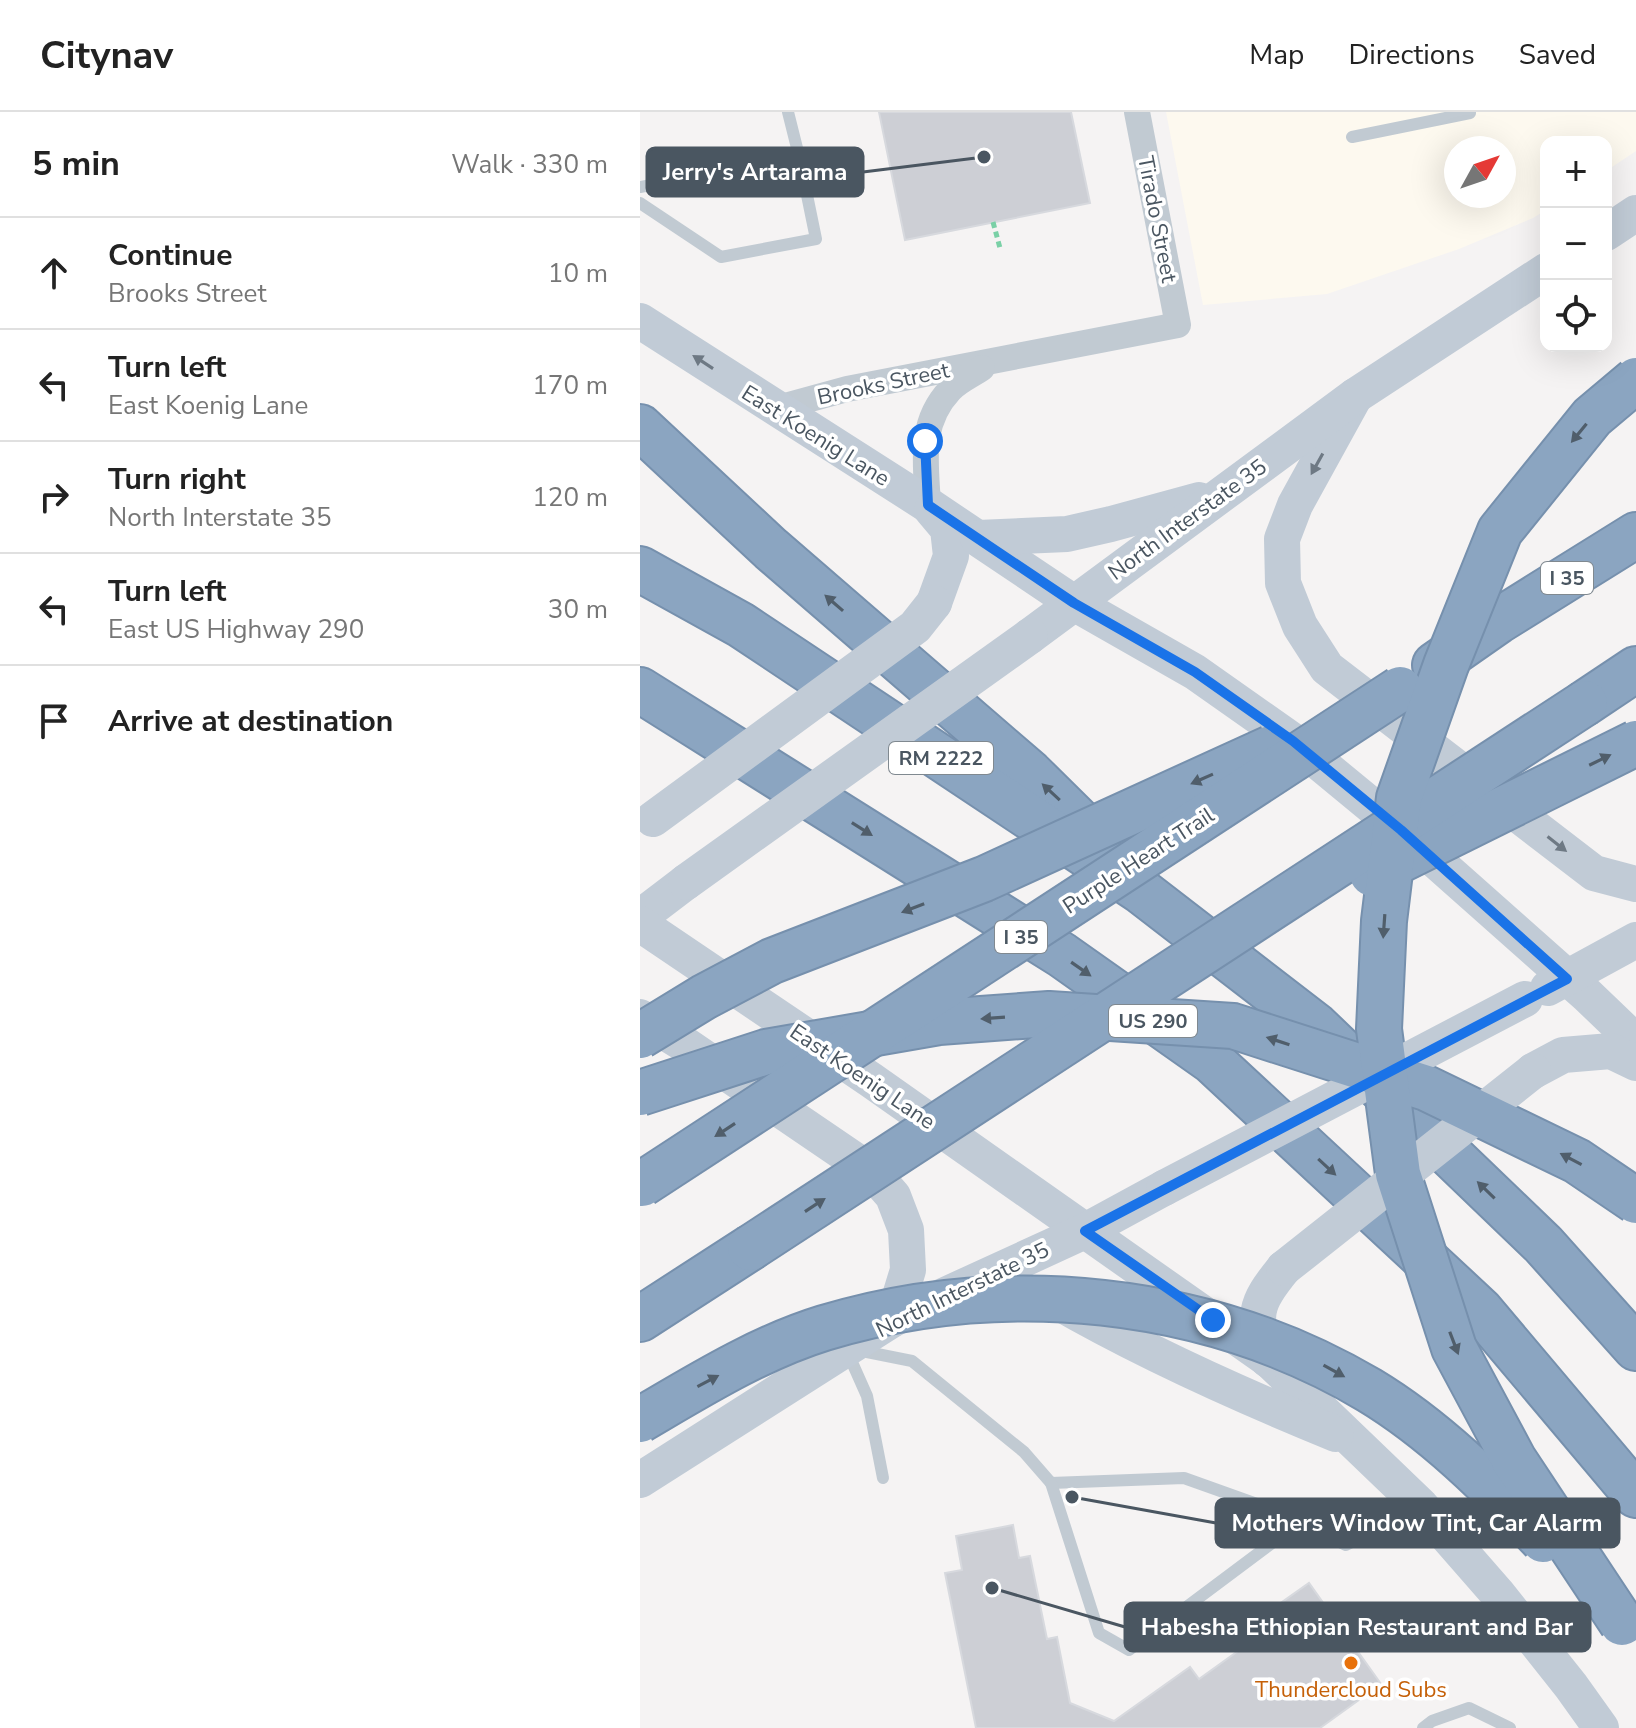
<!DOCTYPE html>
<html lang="en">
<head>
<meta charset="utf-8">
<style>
  :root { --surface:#fff; --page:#f6f6f6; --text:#222; --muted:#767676; --line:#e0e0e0 }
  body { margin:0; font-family:"Nunito Sans",sans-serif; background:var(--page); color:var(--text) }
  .controls { position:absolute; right:24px; top:24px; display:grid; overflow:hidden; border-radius:16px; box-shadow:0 8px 32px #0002 }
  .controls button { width:72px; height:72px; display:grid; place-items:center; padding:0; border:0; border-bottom:2px solid var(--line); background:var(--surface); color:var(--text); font:40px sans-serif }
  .compass { position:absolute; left:804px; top:24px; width:72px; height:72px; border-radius:50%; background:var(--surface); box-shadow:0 8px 32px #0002; rotate:50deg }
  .stop { position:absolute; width:24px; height:24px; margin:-18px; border:6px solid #1a73e8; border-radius:50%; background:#fff }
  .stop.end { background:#1a73e8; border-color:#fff; box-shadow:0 2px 8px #0008 }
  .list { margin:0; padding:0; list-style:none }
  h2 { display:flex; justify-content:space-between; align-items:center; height:104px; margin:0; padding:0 32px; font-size:34px }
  h2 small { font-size:26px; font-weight:400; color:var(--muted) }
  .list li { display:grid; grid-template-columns:52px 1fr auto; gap:24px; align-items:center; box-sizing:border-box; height:112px; padding:0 32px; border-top:2px solid var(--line) }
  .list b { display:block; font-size:30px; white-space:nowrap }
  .list p { margin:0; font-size:26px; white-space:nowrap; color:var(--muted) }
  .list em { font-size:26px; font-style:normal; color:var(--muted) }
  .icon { flex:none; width:44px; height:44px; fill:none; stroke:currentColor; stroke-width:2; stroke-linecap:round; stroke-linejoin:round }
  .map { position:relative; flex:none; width:996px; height:1616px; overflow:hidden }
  header { display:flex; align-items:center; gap:48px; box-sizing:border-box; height:112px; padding:0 40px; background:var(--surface); border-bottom:2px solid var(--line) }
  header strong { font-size:38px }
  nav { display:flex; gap:44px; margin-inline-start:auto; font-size:28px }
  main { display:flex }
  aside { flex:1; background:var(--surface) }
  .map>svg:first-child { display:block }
  .commercial { fill:#fdf9ef; fill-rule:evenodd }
  .building { fill:#cdcfd5; stroke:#d7d9de; stroke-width:2 }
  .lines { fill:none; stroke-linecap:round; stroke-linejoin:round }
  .highway-casing { stroke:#7690ad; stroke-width:48 }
  .path { stroke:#7ad0a6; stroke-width:5; stroke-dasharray:6 4; stroke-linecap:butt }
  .lane { stroke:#c1cad2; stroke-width:12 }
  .street { stroke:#c1cad2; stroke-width:26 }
  .secondary { stroke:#c1cbd6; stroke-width:36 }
  .highway { stroke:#8ba5c1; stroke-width:44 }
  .highway-bridge-casing { stroke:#7690ad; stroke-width:48; stroke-linecap:butt }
  .secondary-bridge { stroke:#c1cbd6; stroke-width:36 }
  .highway-bridge { stroke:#8ba5c1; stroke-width:44 }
  .oneway { fill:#6e7984 }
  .oneway2 { fill:#505e6b }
  .route { stroke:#1a73e8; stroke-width:10 }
  .food-dot { fill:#e8710a; stroke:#fff; stroke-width:3 }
  .labels { text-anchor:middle; stroke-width:7; stroke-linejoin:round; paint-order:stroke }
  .shield { fill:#fff; stroke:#808990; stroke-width:2 }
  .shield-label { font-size:20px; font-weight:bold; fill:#4a5661 }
  .street-label { font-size:22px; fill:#4a5661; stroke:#fff }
  .food-label { font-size:22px; fill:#c56008; stroke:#fff }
  .leader { fill:none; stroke:#4a5661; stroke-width:3 }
  .callout-dot { fill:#4a5661; stroke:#fff; stroke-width:3 }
  .callout { fill:#4a5661; stroke:#4a5661; stroke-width:3 }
  .callout-label { font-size:24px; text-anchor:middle; font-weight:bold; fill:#fff }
</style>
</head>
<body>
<header>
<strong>Citynav</strong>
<nav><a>Map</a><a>Directions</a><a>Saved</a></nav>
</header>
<main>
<aside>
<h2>5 min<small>Walk · 330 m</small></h2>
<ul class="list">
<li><svg class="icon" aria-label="ahead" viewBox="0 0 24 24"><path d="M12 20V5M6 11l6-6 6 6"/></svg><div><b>Continue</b><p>Brooks Street</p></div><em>10 m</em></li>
<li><svg class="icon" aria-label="left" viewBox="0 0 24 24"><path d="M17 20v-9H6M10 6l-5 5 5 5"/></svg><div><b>Turn left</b><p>East Koenig Lane</p></div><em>170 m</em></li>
<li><svg class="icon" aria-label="right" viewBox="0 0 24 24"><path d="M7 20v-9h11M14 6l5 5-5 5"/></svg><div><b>Turn right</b><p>North Interstate 35</p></div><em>120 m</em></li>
<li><svg class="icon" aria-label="left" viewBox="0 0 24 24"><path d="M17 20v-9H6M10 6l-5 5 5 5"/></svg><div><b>Turn left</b><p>East US Highway 290</p></div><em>30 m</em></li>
<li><svg class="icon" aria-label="arrive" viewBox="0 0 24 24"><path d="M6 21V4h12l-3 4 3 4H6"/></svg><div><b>Arrive at destination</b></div></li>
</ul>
</aside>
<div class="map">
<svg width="996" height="1616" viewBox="0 0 996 1616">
  <rect width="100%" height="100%" fill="#f5f3f3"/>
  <path class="commercial" d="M 526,0 L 996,0 L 996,39 L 966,59 L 966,30 L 906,30 L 906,98 L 893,106 L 819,137 L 687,182 L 563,193 ZM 816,36 L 864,36 L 864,84 L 816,84 Z"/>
  <g class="building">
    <polygon points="239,0 431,0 450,91 265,128"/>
    <polygon points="373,1413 379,1446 390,1444 407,1527 417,1525 430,1591 474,1609 550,1555 559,1567 616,1526 608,1514 669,1471 741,1572 680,1616 336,1616 305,1461 322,1458 316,1424"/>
  </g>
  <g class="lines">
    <g class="highway-casing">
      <g id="highway">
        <polyline points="0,315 131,437 390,661 458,728"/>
        <polyline points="0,457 101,513 501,779 676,914 903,1132 996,1236"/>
        <polyline points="795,553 858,509 996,423"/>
        <polyline points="0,578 422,843 572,949 840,1198 996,1383"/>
        <polyline points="945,591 996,557"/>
        <polyline points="0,1207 110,1136"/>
      </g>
    </g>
    <polyline class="path" points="353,110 360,136"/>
    <g class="lane">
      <polyline points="712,25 830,1"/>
      <polyline points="0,75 159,44 148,0"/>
      <polyline points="0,91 81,145 176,127 159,44"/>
      <polyline points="217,1238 272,1249 384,1340 411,1371 544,1366 639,1400 706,1433 776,1397"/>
      <polyline points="207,1239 227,1284 243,1366"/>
      <polyline points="411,1371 459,1521 489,1538 660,1410"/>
      <polyline points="783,1616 792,1609 829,1596 870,1616"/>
    </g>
    <g class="street">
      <polyline points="134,297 207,277 538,213 497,0"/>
      <path d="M 288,393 C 286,351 278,312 310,278 C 318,269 332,263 342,256"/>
    </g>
    <g class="secondary">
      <polyline points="966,121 996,101"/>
      <polyline points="0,209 288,393 434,491 555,560 653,629 761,718 947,883 996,930"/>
      <polyline points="715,284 655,393 642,427 643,471 660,514 687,556 954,761 996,772"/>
      <polyline points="292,398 308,417 311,444 294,491"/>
      <polyline points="338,426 427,422 471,412 559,388"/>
      <polyline points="390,524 715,284 906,159"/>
      <polyline points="0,805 46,770"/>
      <polyline points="0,812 231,968 629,1248 781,1394 857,1481 931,1574 961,1616"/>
      <polyline points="908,876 996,828"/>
      <polyline points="0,905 44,932 232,1060 253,1084 266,1118 268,1158 253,1207"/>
      <polyline points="893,959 923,943 971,939 996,951"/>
      <path d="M 414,1188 C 504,1240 600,1283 696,1322"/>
      <path d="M 628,1248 C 612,1203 614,1193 644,1156"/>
      <polyline points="0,1368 253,1207 445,1119 524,1076"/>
    </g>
    <use href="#highway" class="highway"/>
    <g class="highway-bridge-casing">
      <g id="highway-bridge">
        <polyline points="732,762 996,631"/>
        <polyline points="0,924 64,885 132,849 344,767 631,636"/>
        <polyline points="0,981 126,940 299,910 409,902 593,914 786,976 937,1049 996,1089"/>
        <polyline points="2,1072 760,577"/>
        <polyline points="110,1136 945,591"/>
        <path d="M 0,1308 C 58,1274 119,1236 184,1216 C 363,1162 567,1182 729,1278 C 794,1317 850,1373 903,1428"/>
        <polyline points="982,1511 874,1348 814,1236 758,1062 739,917 744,809 759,686 806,553 860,419 952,305 996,268"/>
      </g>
    </g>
    <g class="secondary-bridge">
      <polyline points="13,707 275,515 294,491"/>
      <polyline points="46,770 390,524"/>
      <polyline points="524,1076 885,887"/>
      <polyline points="644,1156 893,959"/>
    </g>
    <use href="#highway-bridge" class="highway-bridge"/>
  </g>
  <defs><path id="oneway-solid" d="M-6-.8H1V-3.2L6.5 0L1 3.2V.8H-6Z" transform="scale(2)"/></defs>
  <g class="oneway">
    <use href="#oneway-solid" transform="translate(63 250) rotate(-147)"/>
    <use href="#oneway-solid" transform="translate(677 352) rotate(119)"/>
    <use href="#oneway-solid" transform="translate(917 732) rotate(38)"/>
  </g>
  <g class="oneway2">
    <use href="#oneway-solid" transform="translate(939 321) rotate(129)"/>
    <use href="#oneway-solid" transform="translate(194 491) rotate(-139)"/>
    <use href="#oneway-solid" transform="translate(960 648) rotate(-26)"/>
    <use href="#oneway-solid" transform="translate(562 667) rotate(156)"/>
    <use href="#oneway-solid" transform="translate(411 680) rotate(-137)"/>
    <use href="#oneway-solid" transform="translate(222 717) rotate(32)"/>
    <use href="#oneway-solid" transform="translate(273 796) rotate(159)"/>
    <use href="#oneway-solid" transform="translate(744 814) rotate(94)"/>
    <use href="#oneway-solid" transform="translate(441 857) rotate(35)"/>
    <use href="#oneway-solid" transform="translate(353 906) rotate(176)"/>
    <use href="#oneway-solid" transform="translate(638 929) rotate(-162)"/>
    <use href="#oneway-solid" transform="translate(85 1018) rotate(147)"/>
    <use href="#oneway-solid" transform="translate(931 1047) rotate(-152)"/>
    <use href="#oneway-solid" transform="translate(687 1055) rotate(43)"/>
    <use href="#oneway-solid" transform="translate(846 1078) rotate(-136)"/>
    <use href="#oneway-solid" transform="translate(175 1093) rotate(-33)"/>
    <use href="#oneway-solid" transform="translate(814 1231) rotate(69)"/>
    <use href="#oneway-solid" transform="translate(694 1259) rotate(29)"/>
    <use href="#oneway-solid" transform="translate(68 1269) rotate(-28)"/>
  </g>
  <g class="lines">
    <polyline class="route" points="285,329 288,393 434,491 555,560 653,629 761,718 927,867 445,1119 573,1208"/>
  </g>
  <circle class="food-dot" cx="711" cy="1551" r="8"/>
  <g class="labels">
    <g class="shield">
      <rect x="901" y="450" width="52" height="32" rx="6"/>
      <rect x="249" y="630" width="104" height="32" rx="6"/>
      <rect x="355" y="809" width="52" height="32" rx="6"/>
      <rect x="469" y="893" width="88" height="32" rx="6"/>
    </g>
    <g class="shield-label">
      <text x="927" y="473">I 35</text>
      <text x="301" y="653">RM 2222</text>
      <text x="381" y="832">I 35</text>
      <text x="513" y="916">US 290</text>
    </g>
    <g class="street-label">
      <text transform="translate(518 107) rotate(79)" y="8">Tirado Street</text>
      <text transform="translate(243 271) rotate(-12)" y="8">Brooks Street</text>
      <text transform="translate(176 323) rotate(32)" y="8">East Koenig Lane</text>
      <text transform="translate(547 407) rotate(-36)" y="8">North Interstate 35</text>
      <text transform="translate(498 748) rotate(-33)" y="8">Purple Heart Trail</text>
      <text transform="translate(223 964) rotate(34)" y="8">East Koenig Lane</text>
      <text transform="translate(322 1177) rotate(-26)" y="8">North Interstate 35</text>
    </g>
    <g class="food-label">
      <text x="711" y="1585">Thundercloud Subs</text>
    </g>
  </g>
  <path class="leader" d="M344 45L223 60M432 1385L576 1411M352 1476L485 1515"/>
  <g class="callout-dot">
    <circle cx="344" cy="45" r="8"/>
    <circle cx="432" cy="1385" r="8"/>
    <circle cx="352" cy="1476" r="8"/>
  </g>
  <g class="callout">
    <rect x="7" y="36" width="216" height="48" rx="8"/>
    <rect x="576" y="1387" width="403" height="48" rx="8"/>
    <rect x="485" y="1491" width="465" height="48" rx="8"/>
  </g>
  <g class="callout-label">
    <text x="115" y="68">Jerry's Artarama</text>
    <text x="777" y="1419">Mothers Window Tint, Car Alarm</text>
    <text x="717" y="1523">Habesha Ethiopian Restaurant and Bar</text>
  </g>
</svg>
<div class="controls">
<button>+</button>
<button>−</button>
<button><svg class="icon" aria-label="locate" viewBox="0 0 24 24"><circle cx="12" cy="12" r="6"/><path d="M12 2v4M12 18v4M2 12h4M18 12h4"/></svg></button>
</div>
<svg class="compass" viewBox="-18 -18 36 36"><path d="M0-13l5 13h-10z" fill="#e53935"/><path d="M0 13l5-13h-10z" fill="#767676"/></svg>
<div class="stop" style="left:285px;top:329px"></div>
<div class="stop end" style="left:573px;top:1208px"></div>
</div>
</main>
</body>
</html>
